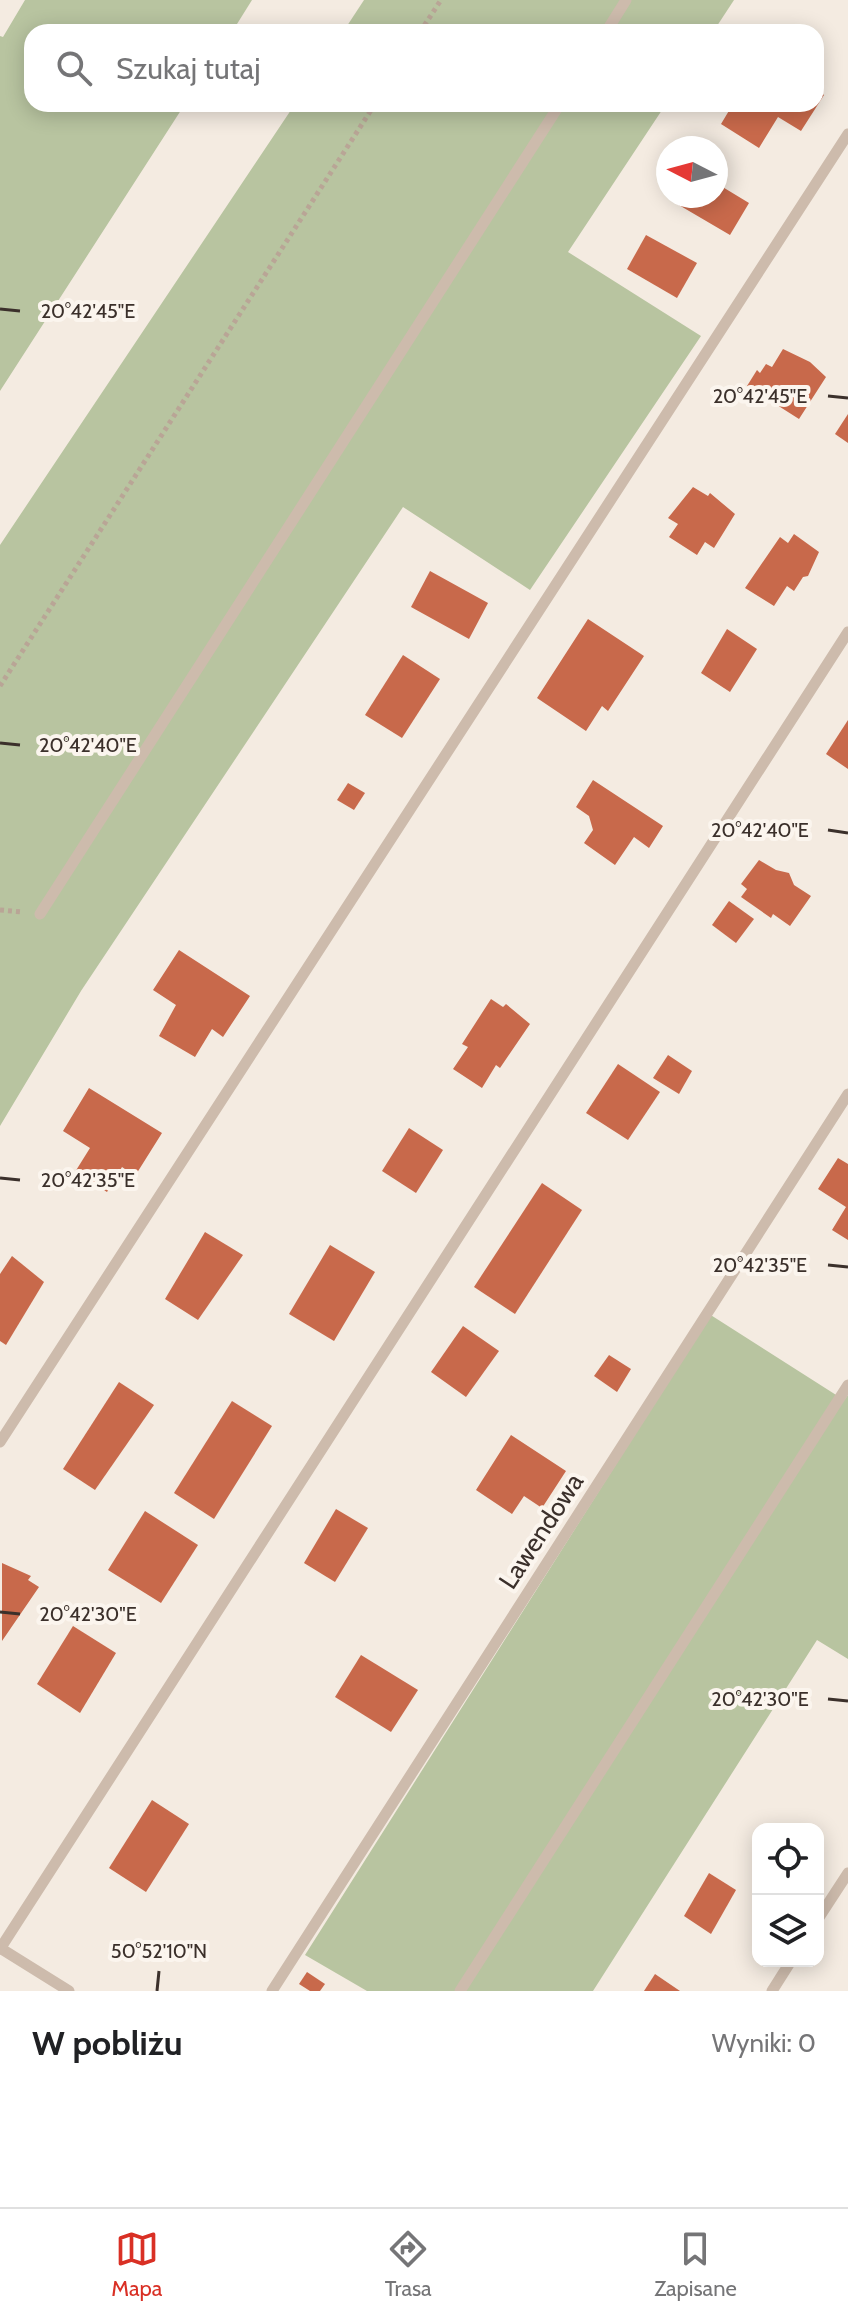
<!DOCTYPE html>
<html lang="pl">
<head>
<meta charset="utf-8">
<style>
  :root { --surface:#fff; --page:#f2f2f2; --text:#202124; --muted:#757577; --line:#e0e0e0; --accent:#d93025 }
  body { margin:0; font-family:Cabin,sans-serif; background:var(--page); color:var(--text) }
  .controls { position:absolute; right:24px; bottom:24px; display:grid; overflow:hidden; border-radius:16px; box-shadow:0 4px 20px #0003 }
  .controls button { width:72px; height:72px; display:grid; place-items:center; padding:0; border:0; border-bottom:2px solid var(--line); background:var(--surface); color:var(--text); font:40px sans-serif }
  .compass { position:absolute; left:656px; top:136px; width:72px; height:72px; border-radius:50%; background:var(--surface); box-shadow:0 4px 20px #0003; rotate:276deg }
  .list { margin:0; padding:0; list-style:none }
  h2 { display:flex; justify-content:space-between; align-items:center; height:104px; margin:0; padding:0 32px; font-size:34px }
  h2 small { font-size:26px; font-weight:400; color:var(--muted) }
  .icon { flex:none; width:44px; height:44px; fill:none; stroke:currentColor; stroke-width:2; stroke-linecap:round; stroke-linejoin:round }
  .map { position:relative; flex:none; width:848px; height:1991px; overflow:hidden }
  .search { position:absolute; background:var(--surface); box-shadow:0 4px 20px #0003; left:24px; right:24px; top:24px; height:88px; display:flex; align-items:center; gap:20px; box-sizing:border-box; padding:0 28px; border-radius:24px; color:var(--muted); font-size:30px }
  .sheet { height:216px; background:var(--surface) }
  nav { display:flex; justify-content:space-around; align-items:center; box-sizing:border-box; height:112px; border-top:2px solid var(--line); background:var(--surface); font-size:22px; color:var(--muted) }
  nav a { display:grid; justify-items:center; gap:4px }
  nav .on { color:var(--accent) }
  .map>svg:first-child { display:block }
  .green { fill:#b8c4a0 }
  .building { fill:#c8694b }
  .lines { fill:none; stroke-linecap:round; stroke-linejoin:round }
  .path { stroke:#b9a596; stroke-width:5; stroke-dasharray:4 4; stroke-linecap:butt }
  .service { stroke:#cdbbac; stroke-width:11 }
  .ticks { fill:none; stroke:#3b302b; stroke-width:3 }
  .labels { text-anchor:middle; stroke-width:8; stroke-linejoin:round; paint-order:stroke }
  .street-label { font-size:26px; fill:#3b302b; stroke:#fbf5ee }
  .ticks-label { font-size:20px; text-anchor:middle; fill:#3b302b; stroke:#fbf5ee; stroke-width:8; stroke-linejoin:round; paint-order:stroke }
</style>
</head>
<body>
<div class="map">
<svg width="848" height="1991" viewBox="0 0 848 1991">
  <rect width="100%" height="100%" fill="#f4ebe1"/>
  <g class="green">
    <polygon points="25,0 252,0 232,32 32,32 32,104 185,104 0,391 0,36 3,37"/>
    <polygon points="364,0 734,0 713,32 343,32"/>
    <polygon points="295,104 666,104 568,252 701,336 530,590 403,507 81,991 0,1126 0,545"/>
    <polygon points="706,1312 844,1400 848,1395 848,1659 817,1640 593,1991 367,1991 305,1955 644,1420"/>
  </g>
  <g class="building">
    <polygon points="816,90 824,95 801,131 778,117 759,148 721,124 733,104 816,104"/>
    <polygon points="716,183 749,203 730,235 672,201 676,196 716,196"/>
    <polygon points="646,235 697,263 677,298 627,269"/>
    <polygon points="783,349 810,362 826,377 799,419 747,386 757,370 760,373 766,364 772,367"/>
    <polygon points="848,414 848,443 835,434"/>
    <polygon points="693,487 708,496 710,493 735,514 714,548 705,542 697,555 669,537 678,524 668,518"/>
    <polygon points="794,534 819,552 808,576 803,577 794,591 787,586 774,606 745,588 780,537 788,543"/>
    <polygon points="430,571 488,603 469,639 411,607"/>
    <polygon points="588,619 644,656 608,711 602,706 586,731 537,698"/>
    <polygon points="727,629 757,649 730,692 701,673"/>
    <polygon points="403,655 440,679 402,738 365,715"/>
    <polygon points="848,720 848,769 826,754"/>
    <polygon points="593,780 663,826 649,848 634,837 615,865 584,843 593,830 589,816 576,807"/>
    <polygon points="348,783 365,793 354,810 337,800"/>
    <polygon points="759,860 776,870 789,873 794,885 811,896 790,926 773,914 771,918 741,897 747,889 741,884"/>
    <polygon points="729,901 754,919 736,943 712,925"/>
    <polygon points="179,950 250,996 223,1037 212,1029 195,1057 159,1036 176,1005 153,990"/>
    <polygon points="491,999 503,1007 506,1004 530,1024 500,1068 496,1065 482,1088 453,1069 468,1047 462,1044"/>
    <polygon points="668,1055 692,1071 679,1094 653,1078"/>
    <polygon points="618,1064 660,1092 628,1140 586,1113"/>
    <polygon points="89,1088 162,1133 135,1176 122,1167 107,1192 75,1172 90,1148 63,1131"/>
    <polygon points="409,1128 443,1150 416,1193 382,1171"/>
    <polygon points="838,1158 848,1164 848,1240 832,1230 846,1207 818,1189"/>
    <polygon points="542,1183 582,1210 515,1314 474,1287"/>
    <polygon points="205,1232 243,1255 198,1320 165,1299"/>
    <polygon points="330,1245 375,1272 334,1341 289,1314"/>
    <polygon points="12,1256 44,1282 6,1345 0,1341 0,1274"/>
    <polygon points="463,1326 499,1351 466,1397 431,1372"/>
    <polygon points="609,1355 631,1369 617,1392 594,1376"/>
    <polygon points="119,1382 154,1405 95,1490 63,1469"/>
    <polygon points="232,1401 272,1426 214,1519 174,1493"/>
    <polygon points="511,1435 566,1471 542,1508 524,1496 512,1514 476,1490"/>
    <polygon points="336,1509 368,1528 335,1582 304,1563"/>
    <polygon points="145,1511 198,1545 161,1603 108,1570"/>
    <polygon points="2,1563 31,1576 28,1580 39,1587 2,1641"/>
    <polygon points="73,1626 116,1653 80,1713 37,1684"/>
    <polygon points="361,1655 418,1690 391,1732 335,1697"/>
    <polygon points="152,1800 189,1824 146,1892 109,1868"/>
    <polygon points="709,1873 736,1890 711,1934 684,1916"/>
    <polygon points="307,1972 325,1984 320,1991 310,1991 299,1984"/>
    <polygon points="655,1974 680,1991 644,1991"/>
  </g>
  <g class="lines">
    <g class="path">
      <polyline points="420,32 441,0"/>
      <polyline points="0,686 375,104"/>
      <polyline points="0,910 23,912"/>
    </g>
    <g class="service">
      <polyline points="606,32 626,0"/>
      <polyline points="40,914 560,104"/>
      <polyline points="0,1442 848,134"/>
      <polyline points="818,1919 848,1873"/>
      <polyline points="0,1948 69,1991"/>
      <polyline points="0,1949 848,632"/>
      <polyline points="272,1991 848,1094"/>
      <polyline points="460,1991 848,1385"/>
      <polyline points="772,1991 791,1961"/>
    </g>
  </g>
  <path class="ticks" d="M 0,309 L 20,311M 828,396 L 848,398M 0,743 L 20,745M 828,830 L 848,833M 0,1178 L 20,1180M 828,1265 L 848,1267M 0,1612 L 20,1614M 828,1699 L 848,1701M 157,1991 L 159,1971"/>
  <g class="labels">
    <g class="street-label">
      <text transform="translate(541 1531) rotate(-57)" y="9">Lawendowa</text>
    </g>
  </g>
  <g class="ticks-label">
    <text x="88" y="318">20°42'45"E</text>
    <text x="760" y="403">20°42'45"E</text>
    <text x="88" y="752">20°42'40"E</text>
    <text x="760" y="837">20°42'40"E</text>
    <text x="88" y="1187">20°42'35"E</text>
    <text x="760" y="1272">20°42'35"E</text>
    <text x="88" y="1621">20°42'30"E</text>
    <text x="760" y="1706">20°42'30"E</text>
    <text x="159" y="1958">50°52'10"N</text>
  </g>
</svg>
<div class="controls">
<button><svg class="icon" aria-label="locate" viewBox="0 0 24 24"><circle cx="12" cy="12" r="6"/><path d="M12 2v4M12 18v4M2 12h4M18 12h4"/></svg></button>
<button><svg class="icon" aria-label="layers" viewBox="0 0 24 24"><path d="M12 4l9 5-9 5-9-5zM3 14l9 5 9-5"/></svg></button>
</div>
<svg class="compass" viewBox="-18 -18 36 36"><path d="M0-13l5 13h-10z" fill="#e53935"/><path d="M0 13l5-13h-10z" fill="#757577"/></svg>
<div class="search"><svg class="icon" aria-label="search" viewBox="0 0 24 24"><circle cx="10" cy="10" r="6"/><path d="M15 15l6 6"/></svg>Szukaj tutaj</div>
</div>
<section class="sheet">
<h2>W pobliżu<small>Wyniki: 0</small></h2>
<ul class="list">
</ul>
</section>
<nav>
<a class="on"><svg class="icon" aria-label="map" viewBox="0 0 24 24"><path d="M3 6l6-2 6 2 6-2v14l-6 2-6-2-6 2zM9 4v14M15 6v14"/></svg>Mapa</a>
<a><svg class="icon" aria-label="directions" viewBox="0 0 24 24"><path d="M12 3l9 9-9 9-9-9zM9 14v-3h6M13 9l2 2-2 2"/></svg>Trasa</a>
<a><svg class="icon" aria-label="saved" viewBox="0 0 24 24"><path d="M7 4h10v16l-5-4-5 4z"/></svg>Zapisane</a>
</nav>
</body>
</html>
